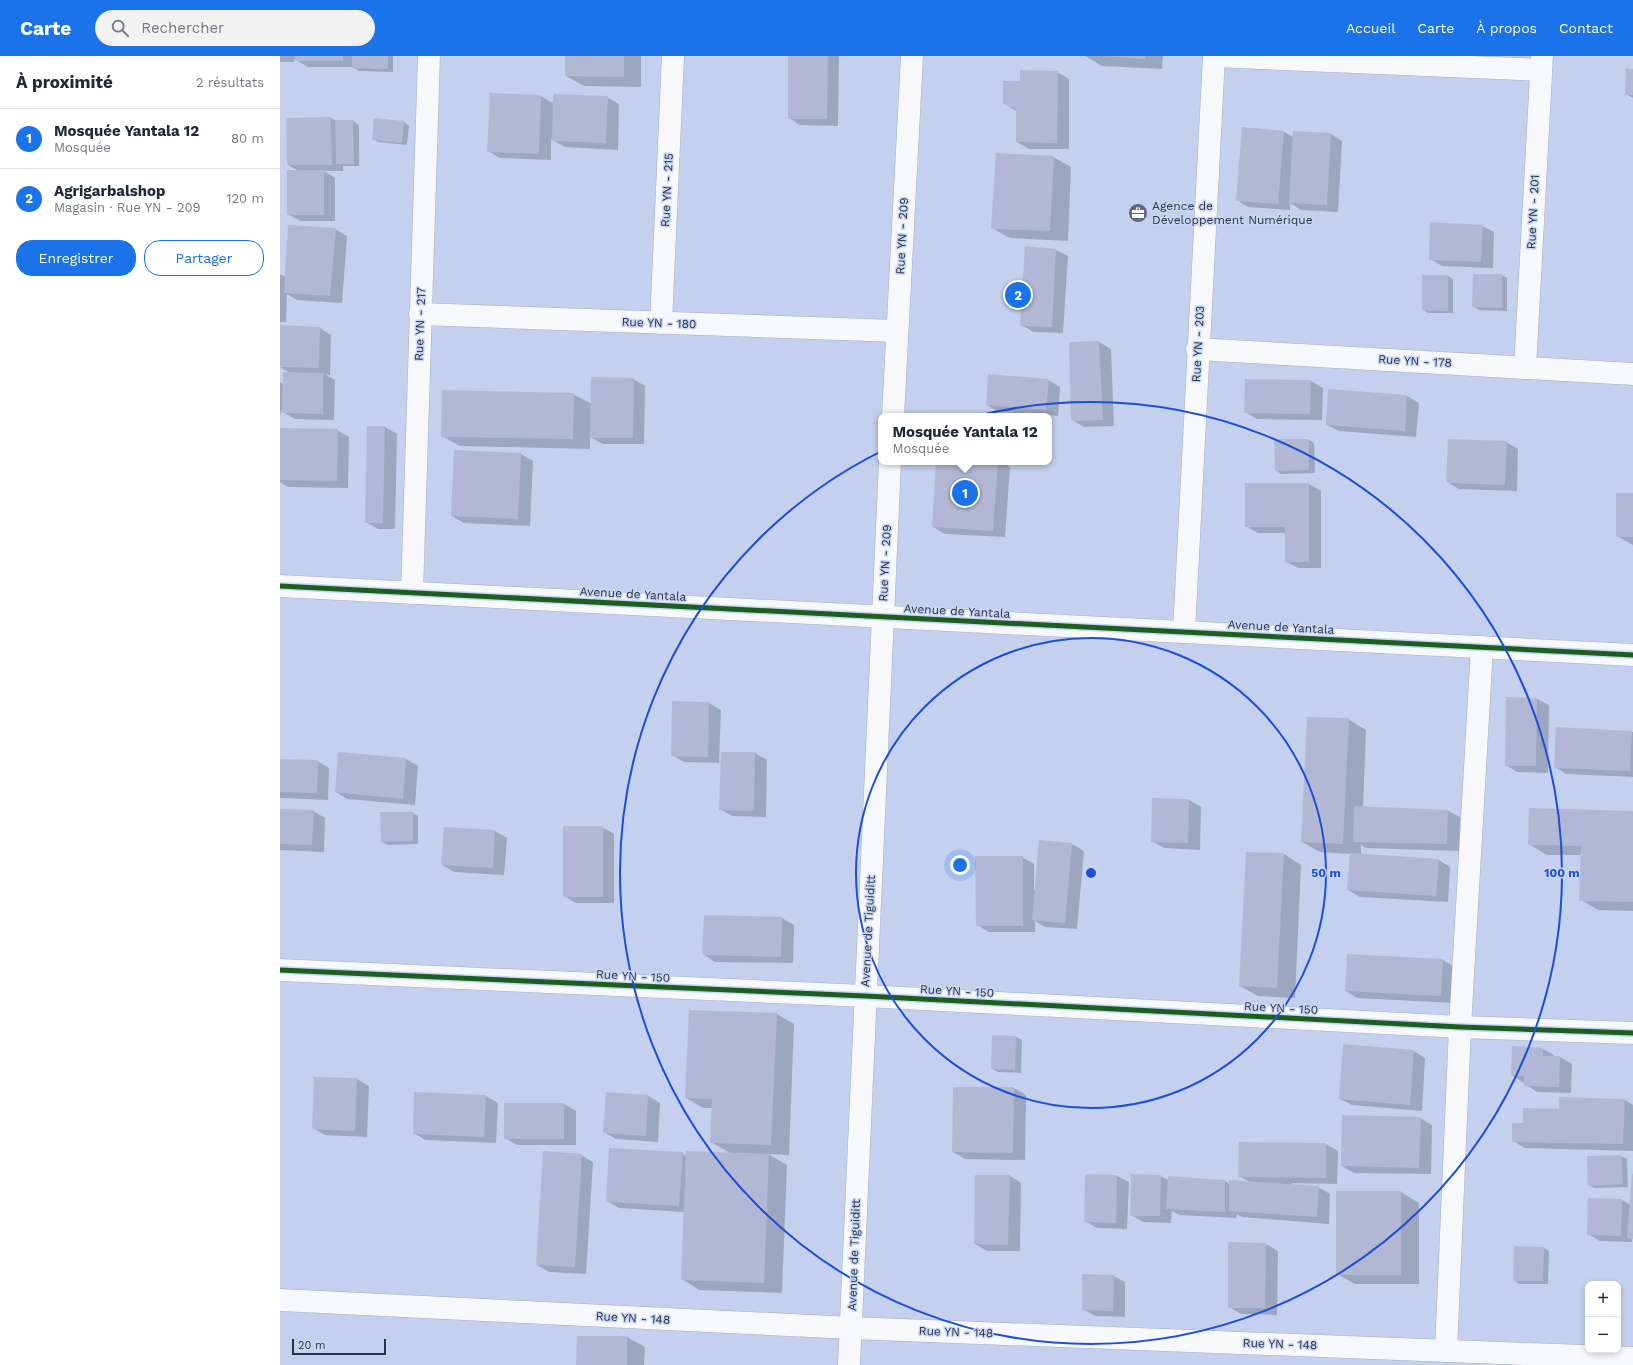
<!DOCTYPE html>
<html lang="fr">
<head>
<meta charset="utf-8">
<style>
  :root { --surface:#fff; --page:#f2f2f3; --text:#1f2937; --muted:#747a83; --line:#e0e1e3; --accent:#1a73e8 }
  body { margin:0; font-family:"Work Sans",sans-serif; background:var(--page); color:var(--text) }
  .controls { position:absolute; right:12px; bottom:12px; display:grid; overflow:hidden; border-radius:8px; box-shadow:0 2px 6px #0003 }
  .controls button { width:36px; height:36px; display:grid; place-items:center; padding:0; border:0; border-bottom:1px solid var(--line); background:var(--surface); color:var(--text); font:20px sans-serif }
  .scale { position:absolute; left:12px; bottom:10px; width:94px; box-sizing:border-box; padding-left:4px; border:2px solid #26314b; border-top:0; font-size:11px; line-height:14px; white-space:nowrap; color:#26314b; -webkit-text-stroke:3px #cbd7f2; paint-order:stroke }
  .you { position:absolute; left:680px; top:809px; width:14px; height:14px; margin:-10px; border:3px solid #fff; border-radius:50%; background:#1a73e8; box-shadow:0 0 0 6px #1a73e833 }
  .badge { display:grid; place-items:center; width:26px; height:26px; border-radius:50%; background:var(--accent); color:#fff; font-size:13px; font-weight:700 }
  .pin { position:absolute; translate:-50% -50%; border:2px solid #fff; box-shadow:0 1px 4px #0006 }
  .popup { position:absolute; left:598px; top:357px; width:174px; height:52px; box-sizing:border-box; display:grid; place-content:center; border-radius:8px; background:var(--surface); filter:drop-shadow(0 1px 3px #0005); font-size:13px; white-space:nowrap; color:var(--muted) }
  .popup b { font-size:15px; color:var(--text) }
  .popup::after { content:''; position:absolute; left:50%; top:100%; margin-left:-8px; border:8px solid transparent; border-top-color:var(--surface) }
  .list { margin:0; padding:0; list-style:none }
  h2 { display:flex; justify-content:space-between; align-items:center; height:52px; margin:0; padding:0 16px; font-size:17px }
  h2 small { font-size:13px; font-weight:400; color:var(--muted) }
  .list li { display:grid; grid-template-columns:26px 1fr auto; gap:12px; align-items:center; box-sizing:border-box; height:60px; padding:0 16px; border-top:1px solid var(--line) }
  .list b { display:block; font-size:15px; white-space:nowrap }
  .list p { margin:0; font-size:13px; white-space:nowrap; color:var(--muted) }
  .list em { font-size:13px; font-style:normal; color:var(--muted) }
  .actions { display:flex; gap:8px; padding:12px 16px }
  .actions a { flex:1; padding:9px 0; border:1px solid var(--accent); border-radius:16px; text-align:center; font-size:14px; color:var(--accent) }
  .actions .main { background:var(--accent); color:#fff }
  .icon { flex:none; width:22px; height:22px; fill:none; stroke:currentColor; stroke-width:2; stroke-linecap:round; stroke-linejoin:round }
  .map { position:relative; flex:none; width:1353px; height:1309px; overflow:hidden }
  header { display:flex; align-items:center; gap:24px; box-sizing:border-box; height:56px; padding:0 20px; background:var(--accent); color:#fff }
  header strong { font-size:19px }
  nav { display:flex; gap:22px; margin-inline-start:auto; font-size:14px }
  .search { width:280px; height:36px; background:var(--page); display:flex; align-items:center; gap:10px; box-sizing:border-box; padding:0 14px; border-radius:22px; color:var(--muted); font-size:15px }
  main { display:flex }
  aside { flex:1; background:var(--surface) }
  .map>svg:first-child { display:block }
  .shadow { fill:#0003 }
  .building { fill:#b2b8d3 }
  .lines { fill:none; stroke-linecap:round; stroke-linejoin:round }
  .minor-casing { stroke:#a3aec8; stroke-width:23 }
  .minor { stroke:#f6f8fc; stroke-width:22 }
  .cycleway-casing { stroke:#cbd7f2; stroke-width:8 }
  .cycleway { stroke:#1b5e20; stroke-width:5 }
  .ring { fill:none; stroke:#1d4ed8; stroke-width:2 }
  .labels { text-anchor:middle; stroke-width:3; stroke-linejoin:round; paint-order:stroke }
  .street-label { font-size:12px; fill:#26314b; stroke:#cbd7f2 }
  .poi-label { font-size:12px; fill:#26314b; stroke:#cbd7f2; text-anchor:start }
  .centre { fill:#1d4ed8; stroke:#cbd7f2; stroke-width:2 }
  .ring-label { font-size:12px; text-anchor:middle; font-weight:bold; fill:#1d4ed8; stroke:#cbd7f2; stroke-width:3; stroke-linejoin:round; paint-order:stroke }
</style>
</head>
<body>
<header>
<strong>Carte</strong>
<div class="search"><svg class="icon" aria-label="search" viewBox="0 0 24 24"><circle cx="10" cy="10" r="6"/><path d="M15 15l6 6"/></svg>Rechercher</div>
<nav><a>Accueil</a><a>Carte</a><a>À propos</a><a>Contact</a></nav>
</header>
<main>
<aside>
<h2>À proximité<small>2 résultats</small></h2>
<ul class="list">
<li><span class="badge">1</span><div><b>Mosquée Yantala 12</b><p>Mosquée</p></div><em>80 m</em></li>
<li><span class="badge">2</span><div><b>Agrigarbalshop</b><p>Magasin · Rue YN - 209</p></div><em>120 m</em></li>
</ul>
<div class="actions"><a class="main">Enregistrer</a><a>Partager</a></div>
</aside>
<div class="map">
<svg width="1353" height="1309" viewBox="0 0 1353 1309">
  <rect width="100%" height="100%" fill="#c4d0ee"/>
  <g class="shadow">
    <polygon points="0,0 113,0 113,16 79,15 73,11 28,11 14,3 14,6 0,6"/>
    <polygon points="286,0 361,0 361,31 304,30 286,20"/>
    <polygon points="509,0 559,0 558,70 520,69 509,62"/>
    <polygon points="805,0 883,0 882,13 822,10"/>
    <polygon points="1353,14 1353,42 1346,38"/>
    <polygon points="777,16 789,23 789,93 749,93 737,86 736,55 724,48 741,26"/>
    <polygon points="261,40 274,48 327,41 339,48 338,94 285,91 271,83 271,104 220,102 208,95"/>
    <polygon points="51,62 56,65 73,65 79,69 79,110 63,110 63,115 44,115 55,122 55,165 20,165 8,158 19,115 8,109"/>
    <polygon points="124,66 129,70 127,89 98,86 93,83"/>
    <polygon points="1004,76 1013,81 1051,78 1062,85 1058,156 1021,154 1010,147 1010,154 968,151 957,144"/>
    <polygon points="773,101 791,111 788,185 730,182 712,172"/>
    <polygon points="1202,170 1214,176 1213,212 1162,210 1150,203"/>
    <polygon points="55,173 67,180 62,247 17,244 7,238 6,266 0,266 0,218 6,221"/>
    <polygon points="776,194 788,200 783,277 753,276 742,269"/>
    <polygon points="1222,219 1227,222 1227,255 1199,254 1194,251"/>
    <polygon points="1168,220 1173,223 1173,257 1148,257 1143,253"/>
    <polygon points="0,271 40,272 51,279 50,319 45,318 55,324 54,364 15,363 1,355 0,360 0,326 3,328 10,317 0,311"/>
    <polygon points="819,286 831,293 834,370 804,371 792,364 790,287"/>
    <polygon points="353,323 365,330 364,388 323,388 310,381 310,393 180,390 162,380 293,338 312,348"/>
    <polygon points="768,324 780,331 778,360 719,356 707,349"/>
    <polygon points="1031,325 1043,332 1042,364 977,363 965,356"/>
    <polygon points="1049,334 1127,340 1139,347 1136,381 1059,375 1047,369"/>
    <polygon points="105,371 117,378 115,473 98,473 86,466"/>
    <polygon points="0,373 57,374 69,381 68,432 8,431 0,426"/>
    <polygon points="1029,384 1034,387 1035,417 1001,418 996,414"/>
    <polygon points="1226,386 1238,393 1237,435 1179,433 1167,426"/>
    <polygon points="241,398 253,405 250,470 184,467 172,460"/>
    <polygon points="657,406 721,406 730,411 725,481 665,478 653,471"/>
    <polygon points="1029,428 1041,435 1041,512 1018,512 1006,506 1006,477 978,477 966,470"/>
    <polygon points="1353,438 1353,489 1337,480"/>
    <polygon points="1257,643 1269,649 1268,717 1237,716 1226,709"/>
    <polygon points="429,647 441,654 439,707 404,706 392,699"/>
    <polygon points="1068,663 1086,674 1083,752 1168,755 1180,761 1179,795 1086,792 1081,789 1081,799 1159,804 1170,811 1168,846 1080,841 1068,834 1071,798 1040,796 1022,786"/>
    <polygon points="1276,672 1353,676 1353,721 1286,718 1275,711"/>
    <polygon points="59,697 126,703 138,710 135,749 67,743 56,736"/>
    <polygon points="442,697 475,697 487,704 486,761 452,760 440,753"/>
    <polygon points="0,704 37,705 49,712 48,744 0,742"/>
    <polygon points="909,744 921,751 920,794 884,792 872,785"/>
    <polygon points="0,754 33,755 45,762 44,796 0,794"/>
    <polygon points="1353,756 1353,855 1318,854 1301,844 1301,799 1267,799 1249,788"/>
    <polygon points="132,757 138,760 138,788 108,789 102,786"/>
    <polygon points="322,771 334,778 334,847 296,847 284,840"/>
    <polygon points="215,775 227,782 224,819 174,816 162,809"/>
    <polygon points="792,788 804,795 797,873 765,871 755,865 755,876 709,876 697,869 742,801 754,808 754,834 756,834"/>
    <polygon points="1004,798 1021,809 1015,942 978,940 960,930"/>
    <polygon points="502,862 514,869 513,907 435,906 424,899"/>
    <polygon points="1163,904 1175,911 1173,947 1077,942 1066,935"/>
    <polygon points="497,958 514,968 509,1099 488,1098 507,1109 502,1237 419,1234 402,1223 404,1156 339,1152 327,1145 402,1097 406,1100 450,1097 431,1086 433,1052 423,1052 406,1042"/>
    <polygon points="713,980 736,981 742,984 741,1017 718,1016 712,1013"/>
    <polygon points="1263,993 1274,999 1274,1001 1280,1001 1292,1008 1291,1037 1257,1036 1232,1019"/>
    <polygon points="1134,995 1145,1002 1142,1055 1072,1049 1060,1043"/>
    <polygon points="35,1022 77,1023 89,1030 87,1081 45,1079 33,1072"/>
    <polygon points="674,1032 734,1032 746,1039 745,1104 685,1103 673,1096"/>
    <polygon points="327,1037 368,1040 380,1047 378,1086 336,1083 324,1076"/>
    <polygon points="206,1040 218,1047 216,1087 145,1084 134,1077"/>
    <polygon points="1345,1044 1353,1049 1353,1095 1245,1092 1233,1085 1244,1068 1280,1054"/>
    <polygon points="225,1048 284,1048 296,1055 296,1089 237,1089 225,1082"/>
    <polygon points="1140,1062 1152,1069 1151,1118 1074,1117 1062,1110"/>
    <polygon points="1046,1088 1058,1095 1057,1128 1012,1127 1011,1129 1038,1131 1050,1138 1049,1168 962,1161 957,1158 956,1162 899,1159 892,1155 891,1167 863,1166 851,1159 880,1120 888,1124 889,1121 945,1125 950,1128 970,1126 959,1120"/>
    <polygon points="301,1099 313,1106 306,1218 269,1216 257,1209"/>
    <polygon points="1341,1100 1347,1103 1348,1131 1314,1132 1309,1129"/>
    <polygon points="1353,1115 1352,1186 1320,1185 1308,1178 1342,1144 1351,1149"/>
    <polygon points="806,1119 837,1120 849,1126 847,1173 817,1172 805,1165"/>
    <polygon points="730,1120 741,1127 740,1195 707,1195 695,1188"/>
    <polygon points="1121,1136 1139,1147 1139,1228 1075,1228 1057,1218"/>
    <polygon points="986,1188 998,1195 997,1259 961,1258 949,1251"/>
    <polygon points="1264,1192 1269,1195 1268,1228 1239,1228 1234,1224"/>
    <polygon points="833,1220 845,1226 845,1261 815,1260 803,1253"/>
    <polygon points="347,1281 365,1291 364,1309 297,1309"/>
  </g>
  <g class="building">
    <rect x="15" y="0" width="48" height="5"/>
    <polygon points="72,0 108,0 108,13 72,12"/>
    <polygon points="285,0 344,0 344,21 285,20"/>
    <polygon points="508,0 548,0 547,63 508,63"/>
    <polygon points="824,0 865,0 865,3"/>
    <polygon points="1346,12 1353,13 1353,39 1345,39"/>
    <polygon points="740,14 778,15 777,87 736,86 736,53 723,48 723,25 740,25"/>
    <polygon points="210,37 261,39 259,98 207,96"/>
    <polygon points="273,38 328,40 326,87 272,85"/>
    <polygon points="51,61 52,109 7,109 6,62"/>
    <polygon points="94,62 124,65 122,87 92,84"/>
    <polygon points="55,64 73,64 74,108 56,108"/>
    <polygon points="962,71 1004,75 998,148 956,145"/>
    <polygon points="1013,75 1051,77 1047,149 1009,147"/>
    <polygon points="716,97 774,100 770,175 711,173"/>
    <rect x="7" y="114" width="37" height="45"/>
    <polygon points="1150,166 1203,169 1201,206 1149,204"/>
    <polygon points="8,169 56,172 50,240 4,237"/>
    <polygon points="745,190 776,193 772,271 740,270"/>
    <polygon points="1193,218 1222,218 1222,252 1192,251"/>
    <polygon points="1142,219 1168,219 1168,255 1142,254"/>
    <polygon points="0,269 40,271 39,312 0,311"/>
    <polygon points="819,285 823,364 791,365 789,286"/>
    <polygon points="3,316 43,317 43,358 2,357"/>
    <polygon points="708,318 769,323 766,354 706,349"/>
    <polygon points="311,321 354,322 353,382 310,382"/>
    <polygon points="965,323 1031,324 1030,358 964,357"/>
    <polygon points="1048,333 1127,339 1125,375 1046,369"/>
    <polygon points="162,334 294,337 293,383 161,381"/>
    <polygon points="87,370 105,370 103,467 85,467"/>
    <polygon points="0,372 58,373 57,425 0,424"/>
    <polygon points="994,383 1029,383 1029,414 995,415"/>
    <polygon points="1168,383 1227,385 1225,429 1166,427"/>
    <polygon points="174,394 241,397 238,463 171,460"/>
    <polygon points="656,406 718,406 713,475 652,471"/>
    <polygon points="965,427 1029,427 1029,506 1005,506 1005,471 965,471"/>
    <rect x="1336" y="437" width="17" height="44"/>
    <polygon points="1226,641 1257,642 1256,710 1225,710"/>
    <polygon points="392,645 429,646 428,701 391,700"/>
    <polygon points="1027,661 1069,662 1063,788 1021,786"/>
    <polygon points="1276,671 1352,675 1350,715 1274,712"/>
    <polygon points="58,696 126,702 123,743 55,736"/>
    <polygon points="441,696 475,696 474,755 439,754"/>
    <polygon points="0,703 38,704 37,737 0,736"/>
    <polygon points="872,742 909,743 908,787 871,786"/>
    <polygon points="1074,750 1168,754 1167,788 1073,786"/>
    <polygon points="1249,752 1353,755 1353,846 1299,845 1301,790 1248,789"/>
    <polygon points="0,753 34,754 32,789 0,788"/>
    <polygon points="100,756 133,756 133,785 101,786"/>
    <rect x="283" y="770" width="40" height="71"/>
    <polygon points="164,771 215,774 213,812 161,809"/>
    <polygon points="759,784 792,787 785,867 752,864"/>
    <polygon points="966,796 1004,797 997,932 959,930"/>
    <polygon points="1070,797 1159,803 1156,840 1067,834"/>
    <polygon points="695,800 743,800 743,870 696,870"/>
    <polygon points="424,859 502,861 501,901 422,899"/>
    <polygon points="1067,898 1163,903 1161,940 1065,935"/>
    <polygon points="409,954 497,957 491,1089 430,1087 432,1043 405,1042"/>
    <polygon points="712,979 736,980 735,1014 711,1013"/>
    <polygon points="1063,988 1134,994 1130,1049 1059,1043"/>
    <polygon points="1232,990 1263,992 1263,1000 1280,1000 1279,1031 1244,1030 1244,1020 1231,1019"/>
    <polygon points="34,1021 77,1022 75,1075 32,1073"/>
    <polygon points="673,1031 734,1031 733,1097 672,1096"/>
    <polygon points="134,1036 206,1039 204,1081 133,1078"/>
    <polygon points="326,1036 368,1039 366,1080 323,1077"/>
    <polygon points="1279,1041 1345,1043 1343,1088 1232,1086 1232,1067 1243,1067 1243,1052 1279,1053"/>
    <rect x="224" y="1047" width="60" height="36"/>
    <polygon points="1062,1059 1141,1061 1139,1112 1061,1110"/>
    <polygon points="959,1086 1046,1087 1046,1122 958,1121"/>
    <polygon points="329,1092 403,1096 399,1150 326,1146"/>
    <polygon points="263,1095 302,1098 295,1211 256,1209"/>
    <polygon points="406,1095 489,1098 484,1227 401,1224"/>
    <polygon points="1341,1099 1343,1128 1308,1130 1307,1100"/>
    <polygon points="805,1118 837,1119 836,1167 804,1166"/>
    <polygon points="851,1118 881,1119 880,1160 850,1160"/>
    <polygon points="1352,1118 1353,1118 1353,1183 1347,1182"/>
    <polygon points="695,1119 730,1119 728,1189 694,1188"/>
    <polygon points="888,1120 945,1124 945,1156 886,1153"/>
    <polygon points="949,1124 1039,1130 1037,1161 949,1155"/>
    <rect x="1056" y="1135" width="65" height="84"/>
    <polygon points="1308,1142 1342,1143 1341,1180 1307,1179"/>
    <polygon points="948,1186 986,1187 985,1252 948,1252"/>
    <polygon points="1234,1190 1264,1191 1263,1225 1233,1225"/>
    <polygon points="802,1218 834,1219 833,1255 802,1254"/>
    <polygon points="297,1280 347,1280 347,1309 296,1309"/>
  </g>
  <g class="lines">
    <g class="minor-casing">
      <g id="minor">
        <polyline points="934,0 1261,14"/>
        <polyline points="140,258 617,275"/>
        <polyline points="381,267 393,0"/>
        <polyline points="917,293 1353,318"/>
        <polyline points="1245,312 1262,0"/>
        <polyline points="613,360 632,0"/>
        <polyline points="0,530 1353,599"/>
        <polyline points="132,537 149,0"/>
        <polyline points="904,576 934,0"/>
        <polyline points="0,914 585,940 1180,971 1353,977"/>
        <polyline points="0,1244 571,1272 1353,1302"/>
        <polyline points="1166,1295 1180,971 1202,591"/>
        <polyline points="569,1309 610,406"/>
      </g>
    </g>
    <use href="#minor" class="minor"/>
    <g class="cycleway-casing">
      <g id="cycleway">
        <polyline points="0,530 1353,599"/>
        <polyline points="0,914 585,940 1180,971 1353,977"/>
      </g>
    </g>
    <use href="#cycleway" class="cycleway"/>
  </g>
  <g class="ring">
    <circle cx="811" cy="817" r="235"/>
    <circle cx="811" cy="817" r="471"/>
  </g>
  <defs>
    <g id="office-disc" transform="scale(1)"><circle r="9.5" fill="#5d6984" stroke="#cbd7f2"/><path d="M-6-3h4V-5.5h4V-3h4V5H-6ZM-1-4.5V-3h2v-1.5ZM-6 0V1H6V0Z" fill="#fff"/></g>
  </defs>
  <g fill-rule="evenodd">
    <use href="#office-disc" x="858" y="157"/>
  </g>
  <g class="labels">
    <g class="street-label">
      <text transform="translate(387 134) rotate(-87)" y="4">Rue YN - 215</text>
      <text transform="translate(1253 156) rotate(-87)" y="4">Rue YN - 201</text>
      <text transform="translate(622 180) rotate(-87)" y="4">Rue YN - 209</text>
      <text transform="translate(379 267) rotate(2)" y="4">Rue YN - 180</text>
      <text transform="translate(140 268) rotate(-88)" y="4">Rue YN - 217</text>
      <text transform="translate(918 288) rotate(-87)" y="4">Rue YN - 203</text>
      <text transform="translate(1135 305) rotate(3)" y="4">Rue YN - 178</text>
      <text transform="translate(605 507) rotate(-87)" y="4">Rue YN - 209</text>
      <text transform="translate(353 538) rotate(3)" y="4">Avenue de Yantala</text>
      <text transform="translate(677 555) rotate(3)" y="4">Avenue de Yantala</text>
      <text transform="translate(1001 571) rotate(3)" y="4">Avenue de Yantala</text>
      <text transform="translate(588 875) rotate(-87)" y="4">Avenue de Tiguiditt</text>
      <text transform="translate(353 920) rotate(3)" y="4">Rue YN - 150</text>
      <text transform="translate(677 935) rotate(3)" y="4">Rue YN - 150</text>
      <text transform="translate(1001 952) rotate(3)" y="4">Rue YN - 150</text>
      <text transform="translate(574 1199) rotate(-88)" y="4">Avenue de Tiguiditt</text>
      <text transform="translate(353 1262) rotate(3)" y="4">Rue YN - 148</text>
      <text transform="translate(676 1276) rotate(2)" y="4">Rue YN - 148</text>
      <text transform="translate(1000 1288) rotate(2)" y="4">Rue YN - 148</text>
    </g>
    <g class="poi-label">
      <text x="872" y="154">Agence de<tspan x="872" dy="14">Développement Numérique</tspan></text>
    </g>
  </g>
  <circle cx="811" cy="817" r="6" class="centre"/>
  <g class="ring-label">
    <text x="1046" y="821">50 m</text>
    <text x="1282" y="821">100 m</text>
  </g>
</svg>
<div class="controls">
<button>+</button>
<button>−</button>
</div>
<div class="scale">20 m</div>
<div class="you"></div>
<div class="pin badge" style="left:685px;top:437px">1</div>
<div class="popup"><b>Mosquée Yantala 12</b>Mosquée</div>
<div class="pin badge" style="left:738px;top:239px">2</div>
</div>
</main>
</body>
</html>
